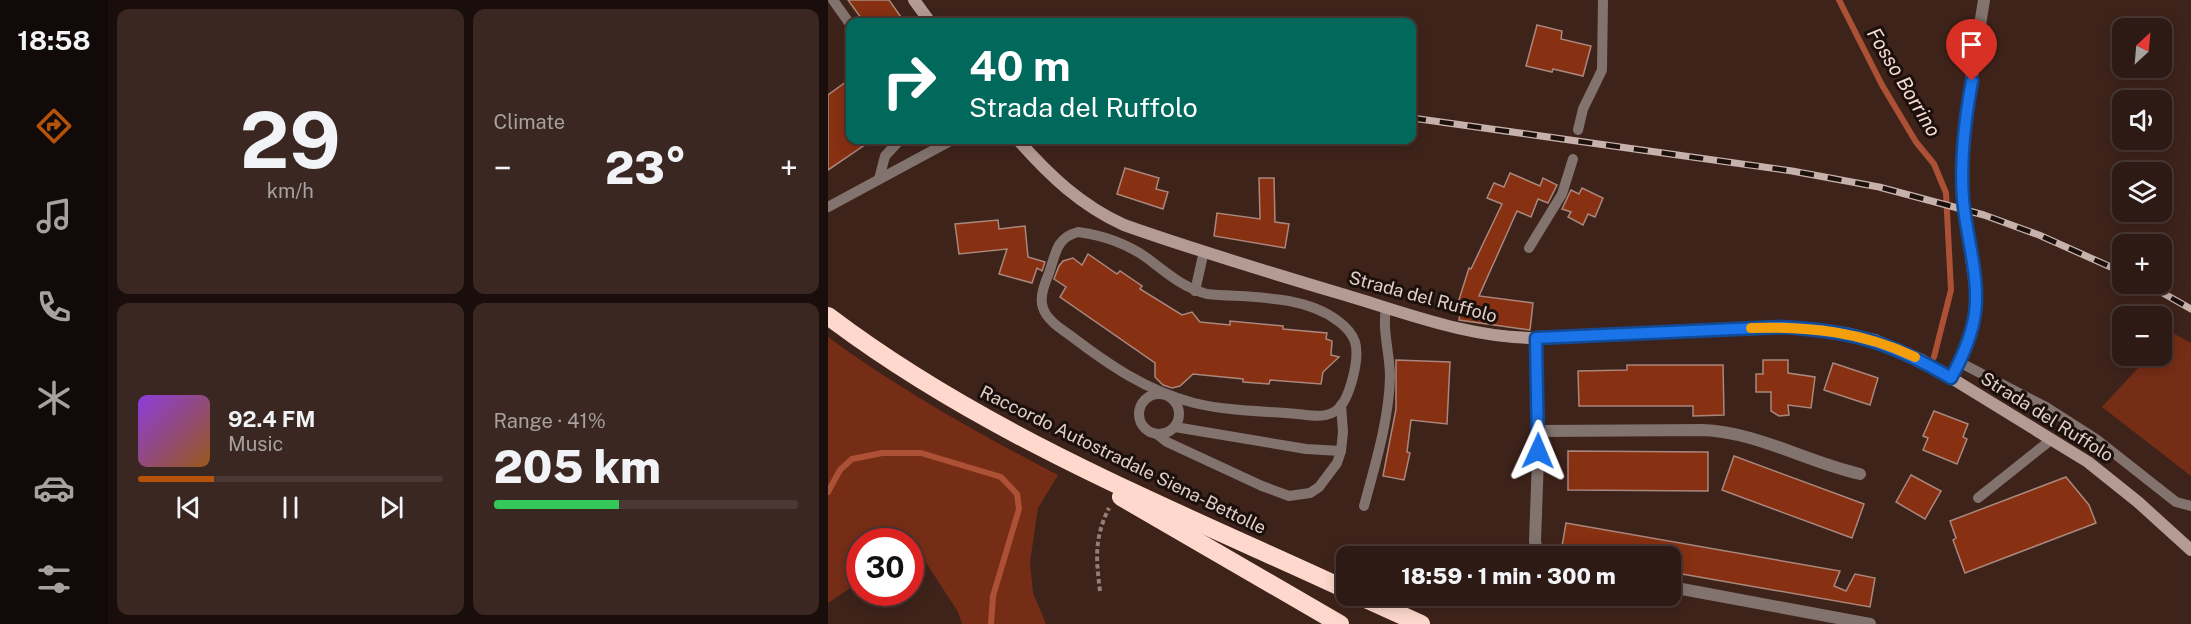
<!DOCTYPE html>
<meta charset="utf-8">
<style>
:root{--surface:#2e1a14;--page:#3a2722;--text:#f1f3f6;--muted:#a7a1a0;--line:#493834;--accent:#b45309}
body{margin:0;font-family:"Public Sans",sans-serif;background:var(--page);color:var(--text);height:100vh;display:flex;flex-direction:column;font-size:22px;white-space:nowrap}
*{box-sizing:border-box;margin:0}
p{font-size:20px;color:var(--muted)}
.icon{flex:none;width:33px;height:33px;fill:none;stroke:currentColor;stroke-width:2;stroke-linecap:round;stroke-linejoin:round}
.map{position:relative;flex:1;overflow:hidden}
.details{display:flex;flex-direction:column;gap:9px;padding:9px;background:#190e0b;width:720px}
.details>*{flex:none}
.top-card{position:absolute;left:18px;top:18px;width:570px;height:126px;border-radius:12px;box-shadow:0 3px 15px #0003,0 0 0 2px var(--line);background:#00695c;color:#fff;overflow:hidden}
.needle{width:39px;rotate:26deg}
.fabs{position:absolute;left:1284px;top:18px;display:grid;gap:12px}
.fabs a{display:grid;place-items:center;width:60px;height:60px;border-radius:12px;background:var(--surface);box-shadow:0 3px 15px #0003,0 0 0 2px var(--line);font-size:30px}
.speed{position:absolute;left:18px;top:528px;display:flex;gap:12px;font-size:30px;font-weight:700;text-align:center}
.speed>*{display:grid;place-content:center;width:78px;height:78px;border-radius:50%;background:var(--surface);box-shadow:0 3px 15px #0003,0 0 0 2px var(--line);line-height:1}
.speed .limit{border:9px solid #d22;background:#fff;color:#111}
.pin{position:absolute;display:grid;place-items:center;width:51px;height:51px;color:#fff;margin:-62px -26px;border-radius:50% 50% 50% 0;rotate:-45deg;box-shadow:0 0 6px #0007}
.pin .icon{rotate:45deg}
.me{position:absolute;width:66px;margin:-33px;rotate:1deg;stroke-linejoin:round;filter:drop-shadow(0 0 4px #0008)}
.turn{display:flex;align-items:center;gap:21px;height:126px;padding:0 24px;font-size:27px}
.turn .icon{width:78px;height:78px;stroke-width:2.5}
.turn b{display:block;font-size:42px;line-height:51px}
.big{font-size:45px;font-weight:800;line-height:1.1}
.details .widget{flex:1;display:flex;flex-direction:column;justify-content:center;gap:9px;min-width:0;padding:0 21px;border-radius:12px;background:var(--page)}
.details .dial{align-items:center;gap:0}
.dial b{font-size:78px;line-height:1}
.song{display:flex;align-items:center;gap:18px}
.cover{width:72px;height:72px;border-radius:9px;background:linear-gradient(135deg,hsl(270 70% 55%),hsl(30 70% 35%))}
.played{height:6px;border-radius:3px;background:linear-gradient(90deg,var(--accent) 25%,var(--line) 25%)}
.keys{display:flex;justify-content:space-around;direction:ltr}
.heat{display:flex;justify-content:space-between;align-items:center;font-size:33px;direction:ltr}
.charge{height:9px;border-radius:4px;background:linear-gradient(90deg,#34c759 41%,var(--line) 0)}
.details .tiles{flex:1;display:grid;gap:9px;grid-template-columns:repeat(2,1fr)}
.trip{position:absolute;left:508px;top:546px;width:345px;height:60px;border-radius:12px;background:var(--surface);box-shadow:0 3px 15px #0003,0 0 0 2px var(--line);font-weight:800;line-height:60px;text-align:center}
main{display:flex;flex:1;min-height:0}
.tabs{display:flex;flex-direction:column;width:108px;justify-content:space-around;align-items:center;background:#120a08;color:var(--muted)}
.tabs .icon{width:42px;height:42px}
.tabs .on{color:var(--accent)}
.tabs b{font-size:27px;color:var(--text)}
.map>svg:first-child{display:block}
.green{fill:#762d16}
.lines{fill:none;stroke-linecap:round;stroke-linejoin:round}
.stream{stroke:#ac5135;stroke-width:6}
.building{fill:#873012;stroke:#aa877c;stroke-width:1.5}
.path{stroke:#957e76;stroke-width:4;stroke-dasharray:4.5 3;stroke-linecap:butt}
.lane{stroke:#82736e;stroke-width:10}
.street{stroke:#82736e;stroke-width:12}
.secondary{stroke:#b49c94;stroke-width:12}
.highway{stroke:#fed8cc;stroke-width:18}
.rail-casing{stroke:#c6b1ab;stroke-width:7}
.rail{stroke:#1c100c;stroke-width:4.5;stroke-dasharray:14;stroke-linecap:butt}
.route-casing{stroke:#114b97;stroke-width:15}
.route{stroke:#1a73e8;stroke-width:10}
.slow{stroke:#f59e0b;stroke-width:10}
.labels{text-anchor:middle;stroke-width:6;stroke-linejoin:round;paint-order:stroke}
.street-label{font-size:18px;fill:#e2cfc9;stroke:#1c100c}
.water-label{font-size:20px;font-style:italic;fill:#f5dbd2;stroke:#1c100c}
</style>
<main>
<nav class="tabs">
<b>18:58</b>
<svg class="icon on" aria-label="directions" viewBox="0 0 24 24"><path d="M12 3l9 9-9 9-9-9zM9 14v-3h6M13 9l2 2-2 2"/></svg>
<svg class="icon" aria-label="music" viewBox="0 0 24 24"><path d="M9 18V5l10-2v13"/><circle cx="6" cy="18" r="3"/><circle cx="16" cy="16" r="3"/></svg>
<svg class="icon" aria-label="phone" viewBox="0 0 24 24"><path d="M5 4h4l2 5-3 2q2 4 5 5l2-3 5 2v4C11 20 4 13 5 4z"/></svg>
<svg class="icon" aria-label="climate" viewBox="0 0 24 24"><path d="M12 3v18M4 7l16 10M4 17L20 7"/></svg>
<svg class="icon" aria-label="car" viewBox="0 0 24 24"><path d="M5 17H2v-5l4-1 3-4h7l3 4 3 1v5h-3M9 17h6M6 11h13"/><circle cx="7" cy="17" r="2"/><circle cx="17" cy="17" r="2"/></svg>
<svg class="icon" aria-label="filters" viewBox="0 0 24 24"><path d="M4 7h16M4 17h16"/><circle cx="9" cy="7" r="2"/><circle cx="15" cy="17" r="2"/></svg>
</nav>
<section class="details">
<div class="tiles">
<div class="widget dial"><b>29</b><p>km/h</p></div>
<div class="widget"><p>Climate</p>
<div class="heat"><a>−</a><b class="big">23°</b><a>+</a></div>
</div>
<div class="widget">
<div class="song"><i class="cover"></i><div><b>92.4 FM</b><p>Music</p></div></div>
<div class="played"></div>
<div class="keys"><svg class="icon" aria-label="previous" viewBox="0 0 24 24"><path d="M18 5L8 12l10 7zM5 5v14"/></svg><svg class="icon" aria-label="pause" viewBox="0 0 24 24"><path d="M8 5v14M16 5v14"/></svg><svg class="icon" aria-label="next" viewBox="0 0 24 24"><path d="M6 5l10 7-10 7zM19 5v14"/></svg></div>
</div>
<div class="widget"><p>Range · 41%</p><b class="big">205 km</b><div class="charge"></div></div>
</div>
</section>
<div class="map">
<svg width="1363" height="624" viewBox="0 0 1363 624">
<rect width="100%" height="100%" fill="#3e231a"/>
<!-- green -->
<g class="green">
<polygon points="1343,332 1363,343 1363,476 1274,407 1321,356 1334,356 1334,342"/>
<path d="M0,337C72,390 151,434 230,475L210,508L202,562L205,593L218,624H134L130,612L88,547L83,549L82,542H32L31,582L0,603Z"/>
</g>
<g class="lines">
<!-- stream -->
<g class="stream">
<polyline points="1011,0 1054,85 1088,142 1106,164 1118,193 1123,290 1106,357"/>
<polyline points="0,492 12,470 24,459 54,453 93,453 173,477 189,494 191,509 165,596 163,624"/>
</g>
</g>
<!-- building -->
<g class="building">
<polygon points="20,0 61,0 73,17 65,22 36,22"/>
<polygon points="709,25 734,31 733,39 763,46 755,76 725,69 724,72 698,66"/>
<polygon points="22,79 22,140 44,140 0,170 0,95"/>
<polygon points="297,168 331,178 328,189 340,192 335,209 289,194"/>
<polygon points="682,173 712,186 715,178 729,185 720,203 710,199 703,217 689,211 651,296 705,303 702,330 631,320 633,307 629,306 641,268 643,269 674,204 659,198 666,183 676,187"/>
<polygon points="431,178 446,178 447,222 461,224 457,248 386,236 389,213 432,219"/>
<polygon points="754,188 775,198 767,217 760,214 755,225 740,217 743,212 734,209 743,190 751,194"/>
<polygon points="170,220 171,229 197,226 200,257 217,262 214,271 209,268 204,283 171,274 179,249 131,254 127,224"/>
<polygon points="260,254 289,274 292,271 314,286 312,289 354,315 364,312 372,322 402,325 402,321 455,326 455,329 499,333 498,339 504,341 503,355 511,357 495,372 493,384 442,380 441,384 415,382 415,379 365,374 352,386 344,388 335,385 327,377 327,363 232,297 238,287 226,279 231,266 235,261 245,258 254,265"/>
<polygon points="568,360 622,362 619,424 583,420 579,452 582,453 576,480 555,476 568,409"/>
<polygon points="935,360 960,360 960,373 987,377 983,408 960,405 961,415 951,416 943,411 943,392 928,392 928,374 935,374"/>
<polygon points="1005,363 1050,378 1042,405 996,390"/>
<polygon points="799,365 895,365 896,415 865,416 865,406 751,406 750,371 799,370"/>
<polygon points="1106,411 1140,424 1135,437 1139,439 1129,464 1095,450 1100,438 1095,436"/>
<polygon points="740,451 880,452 880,491 740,490"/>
<polygon points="906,456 1036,504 1024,538 894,490"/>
<polygon points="1083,475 1113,491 1097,519 1068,502"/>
<polygon points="1238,477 1261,505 1268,523 1137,573 1125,540 1128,538 1122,521"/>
<polygon points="738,523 1012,571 1006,586 1018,591 1027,574 1047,578 1042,607 843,572 843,556 756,556 733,552"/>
</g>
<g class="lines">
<!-- path -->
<path class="path" d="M272,591C268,559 266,538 281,508"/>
<!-- lane -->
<g class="lane">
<polyline points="5,0 22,24"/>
<polyline points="750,130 755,109 774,70 775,0"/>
<polyline points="51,179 57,156 72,140"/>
<polyline points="0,207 124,140"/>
<path d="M250,232C274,235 300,244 319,258C339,273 354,287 379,294C420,298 475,294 510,321C517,326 524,333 527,342C532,358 522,399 509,410C498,419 482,415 469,414C435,411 399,411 366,403C319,391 281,365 243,336C233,329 219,320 215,308C211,297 217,283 221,273C228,253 228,238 250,232Z"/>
<polyline points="701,248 734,194 745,159"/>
<polyline points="367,291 376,251"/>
<polyline points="1131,362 1218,407 1268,439 1348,502 1363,506"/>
<circle cx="331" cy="414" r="20"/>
<polyline points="513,405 515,432 513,451"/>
<polyline points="329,434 339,442 434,486 461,496 482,493 491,487 509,463 513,451 478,449 347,427"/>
<polyline points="1150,498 1224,439"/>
<path d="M536,506C547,465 561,420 562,377C562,353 554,332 558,307"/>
</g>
<!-- street -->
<g class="street">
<polyline points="708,338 711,431 707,541 709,551 714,556"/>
<polyline points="1123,378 1139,345 1147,313 1147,287 1135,199 1135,152 1137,119 1156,0"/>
<path d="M711,431L874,430C930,432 978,462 1032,474"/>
<polyline points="843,587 1042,624"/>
</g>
<!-- secondary -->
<g class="secondary">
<polyline points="86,0 102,22"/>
<path d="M190,140C221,175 252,205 296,225C372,252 450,275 527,298C586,316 645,338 708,338L954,327L1018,333L1047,340L1094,360L1260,462L1310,502L1363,550"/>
</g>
<!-- highway -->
<g class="highway">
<path d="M0,316C157,435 342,508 519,590"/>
<polyline points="293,497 512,624"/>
<polyline points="531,596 593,624"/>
</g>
<!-- rail casing -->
<g class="rail-casing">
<g id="rail">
<polyline points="584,118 964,171 1051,187 1156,215 1211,235 1294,272"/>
<polyline points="1319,284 1363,309"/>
</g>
</g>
<!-- rail -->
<use href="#rail" class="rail"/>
</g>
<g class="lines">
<!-- route casing -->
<g class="route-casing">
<path id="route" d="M710,451L708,338L954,327C1025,331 1062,342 1123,378C1134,358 1144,336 1147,313C1152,278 1138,235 1135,199C1132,160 1137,119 1144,81"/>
</g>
<!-- route -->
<use href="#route" class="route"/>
<!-- slow -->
<path class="slow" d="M923,328C981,326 1035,332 1087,357"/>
</g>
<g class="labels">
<!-- street labels -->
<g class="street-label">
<text transform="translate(595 297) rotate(15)" y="6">Strada del Ruffolo</text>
<text transform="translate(1219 417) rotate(32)" y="6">Strada del Ruffolo</text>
<text transform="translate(295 460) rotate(26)" y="6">Raccordo Autostradale Siena-Bettolle</text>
</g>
<!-- water labels -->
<g class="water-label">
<text transform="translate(1076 82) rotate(59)" y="7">Fosso Borrino</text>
</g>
</g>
</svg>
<div class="fabs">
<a><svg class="needle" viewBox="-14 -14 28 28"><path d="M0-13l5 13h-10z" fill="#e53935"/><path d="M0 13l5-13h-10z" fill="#a7a1a0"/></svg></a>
<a><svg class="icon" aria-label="sound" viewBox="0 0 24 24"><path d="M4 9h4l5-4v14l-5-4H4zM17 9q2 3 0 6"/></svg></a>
<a><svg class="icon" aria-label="layers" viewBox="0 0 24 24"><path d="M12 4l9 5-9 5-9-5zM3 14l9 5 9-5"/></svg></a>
<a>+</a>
<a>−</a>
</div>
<div class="speed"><div class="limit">30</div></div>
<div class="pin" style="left:1144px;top:81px;background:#d93025"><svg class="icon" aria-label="arrive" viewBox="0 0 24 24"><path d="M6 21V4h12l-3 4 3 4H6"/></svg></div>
<svg class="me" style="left:710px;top:451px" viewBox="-20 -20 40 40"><path d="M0-17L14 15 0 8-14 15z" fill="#1a73e8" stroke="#fff" stroke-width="4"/></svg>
<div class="trip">18:59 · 1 min · 300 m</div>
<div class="top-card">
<div class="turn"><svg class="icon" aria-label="right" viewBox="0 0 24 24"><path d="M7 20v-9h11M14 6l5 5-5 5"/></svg><div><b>40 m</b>Strada del Ruffolo</div></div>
</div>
</div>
</main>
